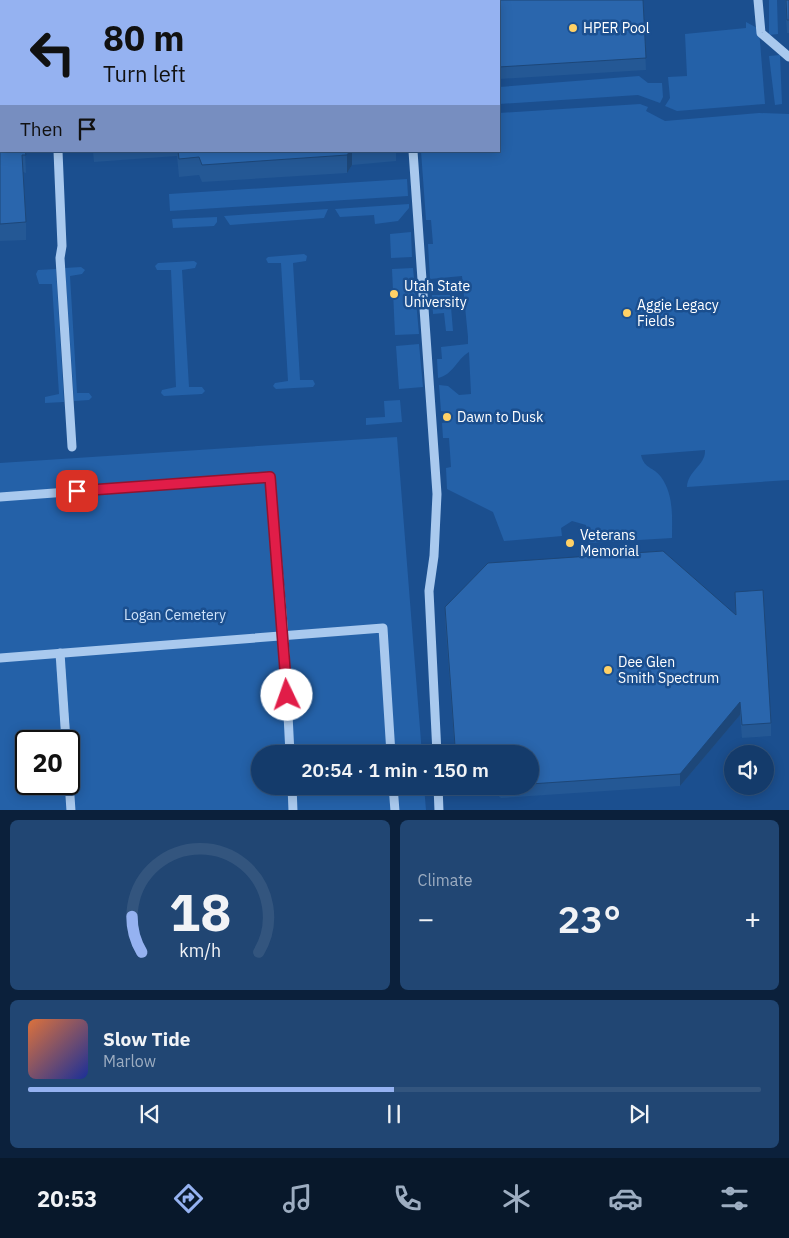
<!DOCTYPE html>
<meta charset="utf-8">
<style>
:root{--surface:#143b6b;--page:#214673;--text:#f1f3f6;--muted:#9dadc1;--line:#33557e;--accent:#95b2f1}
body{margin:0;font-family:"IBM Plex Sans",sans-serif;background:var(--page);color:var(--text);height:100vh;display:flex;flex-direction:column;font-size:19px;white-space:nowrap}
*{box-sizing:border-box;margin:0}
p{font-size:16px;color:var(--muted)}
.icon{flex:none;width:28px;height:28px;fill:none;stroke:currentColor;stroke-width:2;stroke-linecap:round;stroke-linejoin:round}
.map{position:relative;height:810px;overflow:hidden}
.sheet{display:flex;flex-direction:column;gap:10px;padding:10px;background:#0b203b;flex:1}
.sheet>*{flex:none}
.banner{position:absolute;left:0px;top:0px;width:500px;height:152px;box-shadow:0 2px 12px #0003,0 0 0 1px var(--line);background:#95b2f1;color:#111;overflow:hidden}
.tools{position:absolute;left:724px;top:745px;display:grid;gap:10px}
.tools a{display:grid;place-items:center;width:50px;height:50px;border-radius:50%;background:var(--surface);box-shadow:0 2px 12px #0003,0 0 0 1px var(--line);font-size:25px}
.speed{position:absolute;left:15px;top:730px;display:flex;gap:10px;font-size:25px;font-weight:700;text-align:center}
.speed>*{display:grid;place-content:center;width:65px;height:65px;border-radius:50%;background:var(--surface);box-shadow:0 2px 12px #0003,0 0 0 1px var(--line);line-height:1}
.speed .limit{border:2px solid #111;border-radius:8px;background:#fff;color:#111}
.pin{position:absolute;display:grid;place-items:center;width:42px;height:42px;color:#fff;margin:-21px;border-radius:10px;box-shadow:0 2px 8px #0006}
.me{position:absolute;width:55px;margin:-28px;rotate:357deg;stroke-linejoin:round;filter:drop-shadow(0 0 4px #0008)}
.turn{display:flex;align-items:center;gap:18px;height:105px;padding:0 20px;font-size:22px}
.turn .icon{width:65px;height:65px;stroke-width:2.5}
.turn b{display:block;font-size:35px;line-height:42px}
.then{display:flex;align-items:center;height:48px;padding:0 20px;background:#0003;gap:10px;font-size:19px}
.big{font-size:38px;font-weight:600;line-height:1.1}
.sheet .widget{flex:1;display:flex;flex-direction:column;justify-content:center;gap:8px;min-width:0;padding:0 18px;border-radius:8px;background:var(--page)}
.sheet .dial{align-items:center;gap:0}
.dial svg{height:130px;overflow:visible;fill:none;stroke:var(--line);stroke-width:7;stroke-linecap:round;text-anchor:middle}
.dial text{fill:var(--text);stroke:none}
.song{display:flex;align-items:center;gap:15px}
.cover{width:60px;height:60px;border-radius:8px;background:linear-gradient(135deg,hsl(20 70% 55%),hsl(230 70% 35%))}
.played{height:5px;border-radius:2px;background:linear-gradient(90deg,var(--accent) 50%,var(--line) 50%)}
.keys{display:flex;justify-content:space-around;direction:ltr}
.heat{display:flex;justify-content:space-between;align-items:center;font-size:28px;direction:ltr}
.sheet .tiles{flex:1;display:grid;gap:10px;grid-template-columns:1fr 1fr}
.widget:last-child{grid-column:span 2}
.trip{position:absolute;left:251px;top:745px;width:288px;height:50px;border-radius:25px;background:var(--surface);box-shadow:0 2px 12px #0003,0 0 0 1px var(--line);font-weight:600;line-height:50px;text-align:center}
.menu{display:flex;height:80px;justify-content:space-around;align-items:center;background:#08182b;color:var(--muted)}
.menu .icon{width:35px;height:35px}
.menu .selected{color:var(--accent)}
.menu b{font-size:22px;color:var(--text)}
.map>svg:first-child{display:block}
.green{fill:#2461a8;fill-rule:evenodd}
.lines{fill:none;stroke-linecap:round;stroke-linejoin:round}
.minor{stroke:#a9c9ee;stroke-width:9}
.wall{fill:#245895}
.shaded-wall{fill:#1d4779}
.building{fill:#2a66ad;stroke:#1d4779}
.route-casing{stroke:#92132f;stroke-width:12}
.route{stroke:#e11d48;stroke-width:9}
.poi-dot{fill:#ffd166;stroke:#1b4f8f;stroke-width:2}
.labels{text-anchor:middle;stroke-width:5;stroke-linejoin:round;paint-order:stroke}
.poi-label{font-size:14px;fill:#fff;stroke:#1b4f8f;text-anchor:start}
.park-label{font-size:14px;fill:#cfe3fa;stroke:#1b4f8f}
</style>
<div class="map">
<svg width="789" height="811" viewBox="0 0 789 811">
<rect width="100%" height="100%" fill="#1b4f8f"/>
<!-- green -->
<g class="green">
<polygon points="63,0 392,0 393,1 63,1"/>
<polygon points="769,0 777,0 778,34 769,35"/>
<polygon points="746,22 759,29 765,104 677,111 665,106 670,98 668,77 687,76 685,34 746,28"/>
<polygon points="780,55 782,104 775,105 769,56"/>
<polygon points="639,76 648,83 662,83 663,97 660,103 638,95 499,104 499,87"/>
<path d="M640,104L648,107L646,111L665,121L759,113L789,114V480L687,487C688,470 706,465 705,450L641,455C644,469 654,467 661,477C674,495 672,517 672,538L589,543L586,525L572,521L561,528L562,536L504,541L493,512L447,489L446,468L451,467L449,438H443L442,423L449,422L453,416L450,412L441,411L439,385L448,386L459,395L471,394L469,352C457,359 453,375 438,378L437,359H442L441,347L468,344V337L462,276L430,279L428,244H433L431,220H426L421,151H499V113Z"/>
<polygon points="407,179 408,196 170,211 169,194"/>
<polygon points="409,204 409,208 398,221 375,224 374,215 340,217 335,209"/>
<polygon points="328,209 324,218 230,225 224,216"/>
<polygon points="217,217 217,222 214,226 173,228 172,219"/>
<polygon points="411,232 412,257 391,258 390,234"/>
<polygon points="304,254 307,256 306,261 293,263 300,380 313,380 315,384 313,387 276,389 273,386 275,383 288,381 281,263 268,263 266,259 268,257"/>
<polygon points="194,261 197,263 195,268 182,270 189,387 202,387 205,391 202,394 164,396 161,393 162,390 176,387 171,270 157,270 155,266 158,263"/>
<polygon points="81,267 85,270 82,274 70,276 77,393 89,393 92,397 89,400 74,401 65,268"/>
<polygon points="413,268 419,334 395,335 392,269"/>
<polygon points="56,269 64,402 45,403 45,397 59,394 52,284 39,284 36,274 38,270"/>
<polygon points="432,295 450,295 453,331 446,331 444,313 433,314"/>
<polygon points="419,344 423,387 399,389 396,346"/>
<polygon points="400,400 402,422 366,425 366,418 385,417 384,401"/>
<path d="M397,437L422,754H260V786H424L426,810L0,811V463ZM26,741H69V784H26Z"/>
</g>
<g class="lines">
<!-- minor -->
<g class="minor">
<polyline points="53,0 53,1"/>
<polyline points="402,0 402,1"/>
<polyline points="758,0 761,33 789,57"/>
<polyline points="58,151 62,246 60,258 72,447"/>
<polyline points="413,151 437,494 434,556 429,591 437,754"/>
<polyline points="0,497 270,477 284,636 290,754"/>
<polyline points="60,653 66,741"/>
<polyline points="0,658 383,628 391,754"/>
<polyline points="69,781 71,811"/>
<polyline points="292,786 293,811"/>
<polyline points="393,786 395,811"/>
<polyline points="438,786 439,811"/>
</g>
</g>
<!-- wall -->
<g class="wall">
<polygon points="486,0 643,0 646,70 499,79 499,1 486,1"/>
<polygon points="785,0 789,0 789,33 787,33"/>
<polygon points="0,32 25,151 26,173 23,172 26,222 26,240 0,241"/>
<polygon points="93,151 396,151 396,161 352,165 347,173 202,182 199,175 179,177 177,156 94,162"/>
<polygon points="735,592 771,723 771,736 742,738 740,715 680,786 501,798 487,786 530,786 530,754 455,754 445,620 445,607 735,614"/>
</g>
<!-- shaded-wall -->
<g class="shaded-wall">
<polygon points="350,151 352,151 352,165 347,173 347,155"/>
<polygon points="740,702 740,715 680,786 680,774"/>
</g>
<!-- building -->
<g class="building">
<polygon points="487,0 643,0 646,58 499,67 499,1 487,1"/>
<polygon points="786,0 789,0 789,20 787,20"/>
<polygon points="0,32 1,32 1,151 25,151 26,155 22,155 26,222 0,224"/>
<polygon points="178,151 350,151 347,155 202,165 199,157 179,159"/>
<polygon points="663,551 736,615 735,592 763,590 771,723 742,725 740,702 680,774 530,784 530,754 464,754 455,746 445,607 488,563"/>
</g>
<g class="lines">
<!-- route casing -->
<g class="route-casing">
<polyline id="route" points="77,491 270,477 287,695"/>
</g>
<!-- route -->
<use href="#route" class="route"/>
</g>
<!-- markers -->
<g class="poi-dot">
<circle cx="573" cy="28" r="5"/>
<circle cx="394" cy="294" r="5"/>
<circle cx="627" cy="313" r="5"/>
<circle cx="447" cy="417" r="5"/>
<circle cx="570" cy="543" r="5"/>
<circle cx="608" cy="670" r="5"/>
</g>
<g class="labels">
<!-- poi labels -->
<g class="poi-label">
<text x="583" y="33">HPER Pool</text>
<text x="404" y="291">Utah State<tspan x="404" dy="16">University</tspan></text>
<text x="637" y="310">Aggie Legacy<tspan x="637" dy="16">Fields</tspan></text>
<text x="457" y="422">Dawn to Dusk</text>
<text x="580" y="540">Veterans<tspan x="580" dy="16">Memorial</tspan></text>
<text x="618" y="667">Dee Glen<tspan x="618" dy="16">Smith Spectrum</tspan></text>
</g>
<!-- park labels -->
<g class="park-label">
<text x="175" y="620">Logan Cemetery</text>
</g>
</g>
</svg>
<div class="tools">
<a><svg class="icon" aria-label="sound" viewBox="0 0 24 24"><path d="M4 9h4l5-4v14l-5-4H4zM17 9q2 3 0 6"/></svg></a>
</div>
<div class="speed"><div class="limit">20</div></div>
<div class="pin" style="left:77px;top:491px;background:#d93025"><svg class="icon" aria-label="arrive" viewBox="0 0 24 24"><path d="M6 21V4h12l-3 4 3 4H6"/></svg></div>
<svg class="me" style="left:287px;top:695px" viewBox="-20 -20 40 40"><circle r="19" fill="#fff"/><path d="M0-13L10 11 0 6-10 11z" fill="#e11d48"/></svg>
<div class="trip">20:54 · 1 min · 150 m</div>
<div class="banner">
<div class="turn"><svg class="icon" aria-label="left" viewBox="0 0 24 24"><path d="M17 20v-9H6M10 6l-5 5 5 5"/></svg><div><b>80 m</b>Turn left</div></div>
<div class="then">Then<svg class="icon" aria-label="arrive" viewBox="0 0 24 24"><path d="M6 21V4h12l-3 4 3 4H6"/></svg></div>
</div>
</div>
<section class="sheet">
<div class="tiles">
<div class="widget dial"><svg viewBox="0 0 100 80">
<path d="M14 69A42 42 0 1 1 86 69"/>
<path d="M14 69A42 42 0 0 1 8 47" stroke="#95b2f1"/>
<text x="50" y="56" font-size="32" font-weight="700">18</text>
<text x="50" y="72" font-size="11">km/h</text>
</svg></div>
<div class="widget"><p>Climate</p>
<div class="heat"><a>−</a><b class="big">23°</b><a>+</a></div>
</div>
<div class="widget">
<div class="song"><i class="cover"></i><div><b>Slow Tide</b><p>Marlow</p></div></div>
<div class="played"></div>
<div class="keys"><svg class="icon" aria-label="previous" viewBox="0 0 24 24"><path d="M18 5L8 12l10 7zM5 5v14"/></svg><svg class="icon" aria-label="pause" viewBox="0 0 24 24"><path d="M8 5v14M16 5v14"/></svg><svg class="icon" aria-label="next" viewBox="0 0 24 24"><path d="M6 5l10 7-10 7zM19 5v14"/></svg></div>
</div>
</div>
</section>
<nav class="menu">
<b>20:53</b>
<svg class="icon selected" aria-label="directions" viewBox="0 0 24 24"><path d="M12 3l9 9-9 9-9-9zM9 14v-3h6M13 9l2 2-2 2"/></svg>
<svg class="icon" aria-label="music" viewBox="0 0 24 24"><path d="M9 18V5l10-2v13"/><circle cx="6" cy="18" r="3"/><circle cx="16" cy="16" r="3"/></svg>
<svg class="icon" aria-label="phone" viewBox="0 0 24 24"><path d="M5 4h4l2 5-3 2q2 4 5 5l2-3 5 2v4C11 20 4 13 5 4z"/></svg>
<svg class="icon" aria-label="climate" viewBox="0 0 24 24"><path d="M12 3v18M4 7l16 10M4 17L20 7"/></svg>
<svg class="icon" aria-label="car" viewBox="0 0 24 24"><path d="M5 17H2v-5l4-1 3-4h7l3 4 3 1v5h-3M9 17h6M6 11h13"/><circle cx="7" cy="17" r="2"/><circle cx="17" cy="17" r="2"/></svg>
<svg class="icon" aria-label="filters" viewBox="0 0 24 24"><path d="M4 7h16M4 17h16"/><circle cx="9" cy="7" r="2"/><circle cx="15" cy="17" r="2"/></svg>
</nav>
